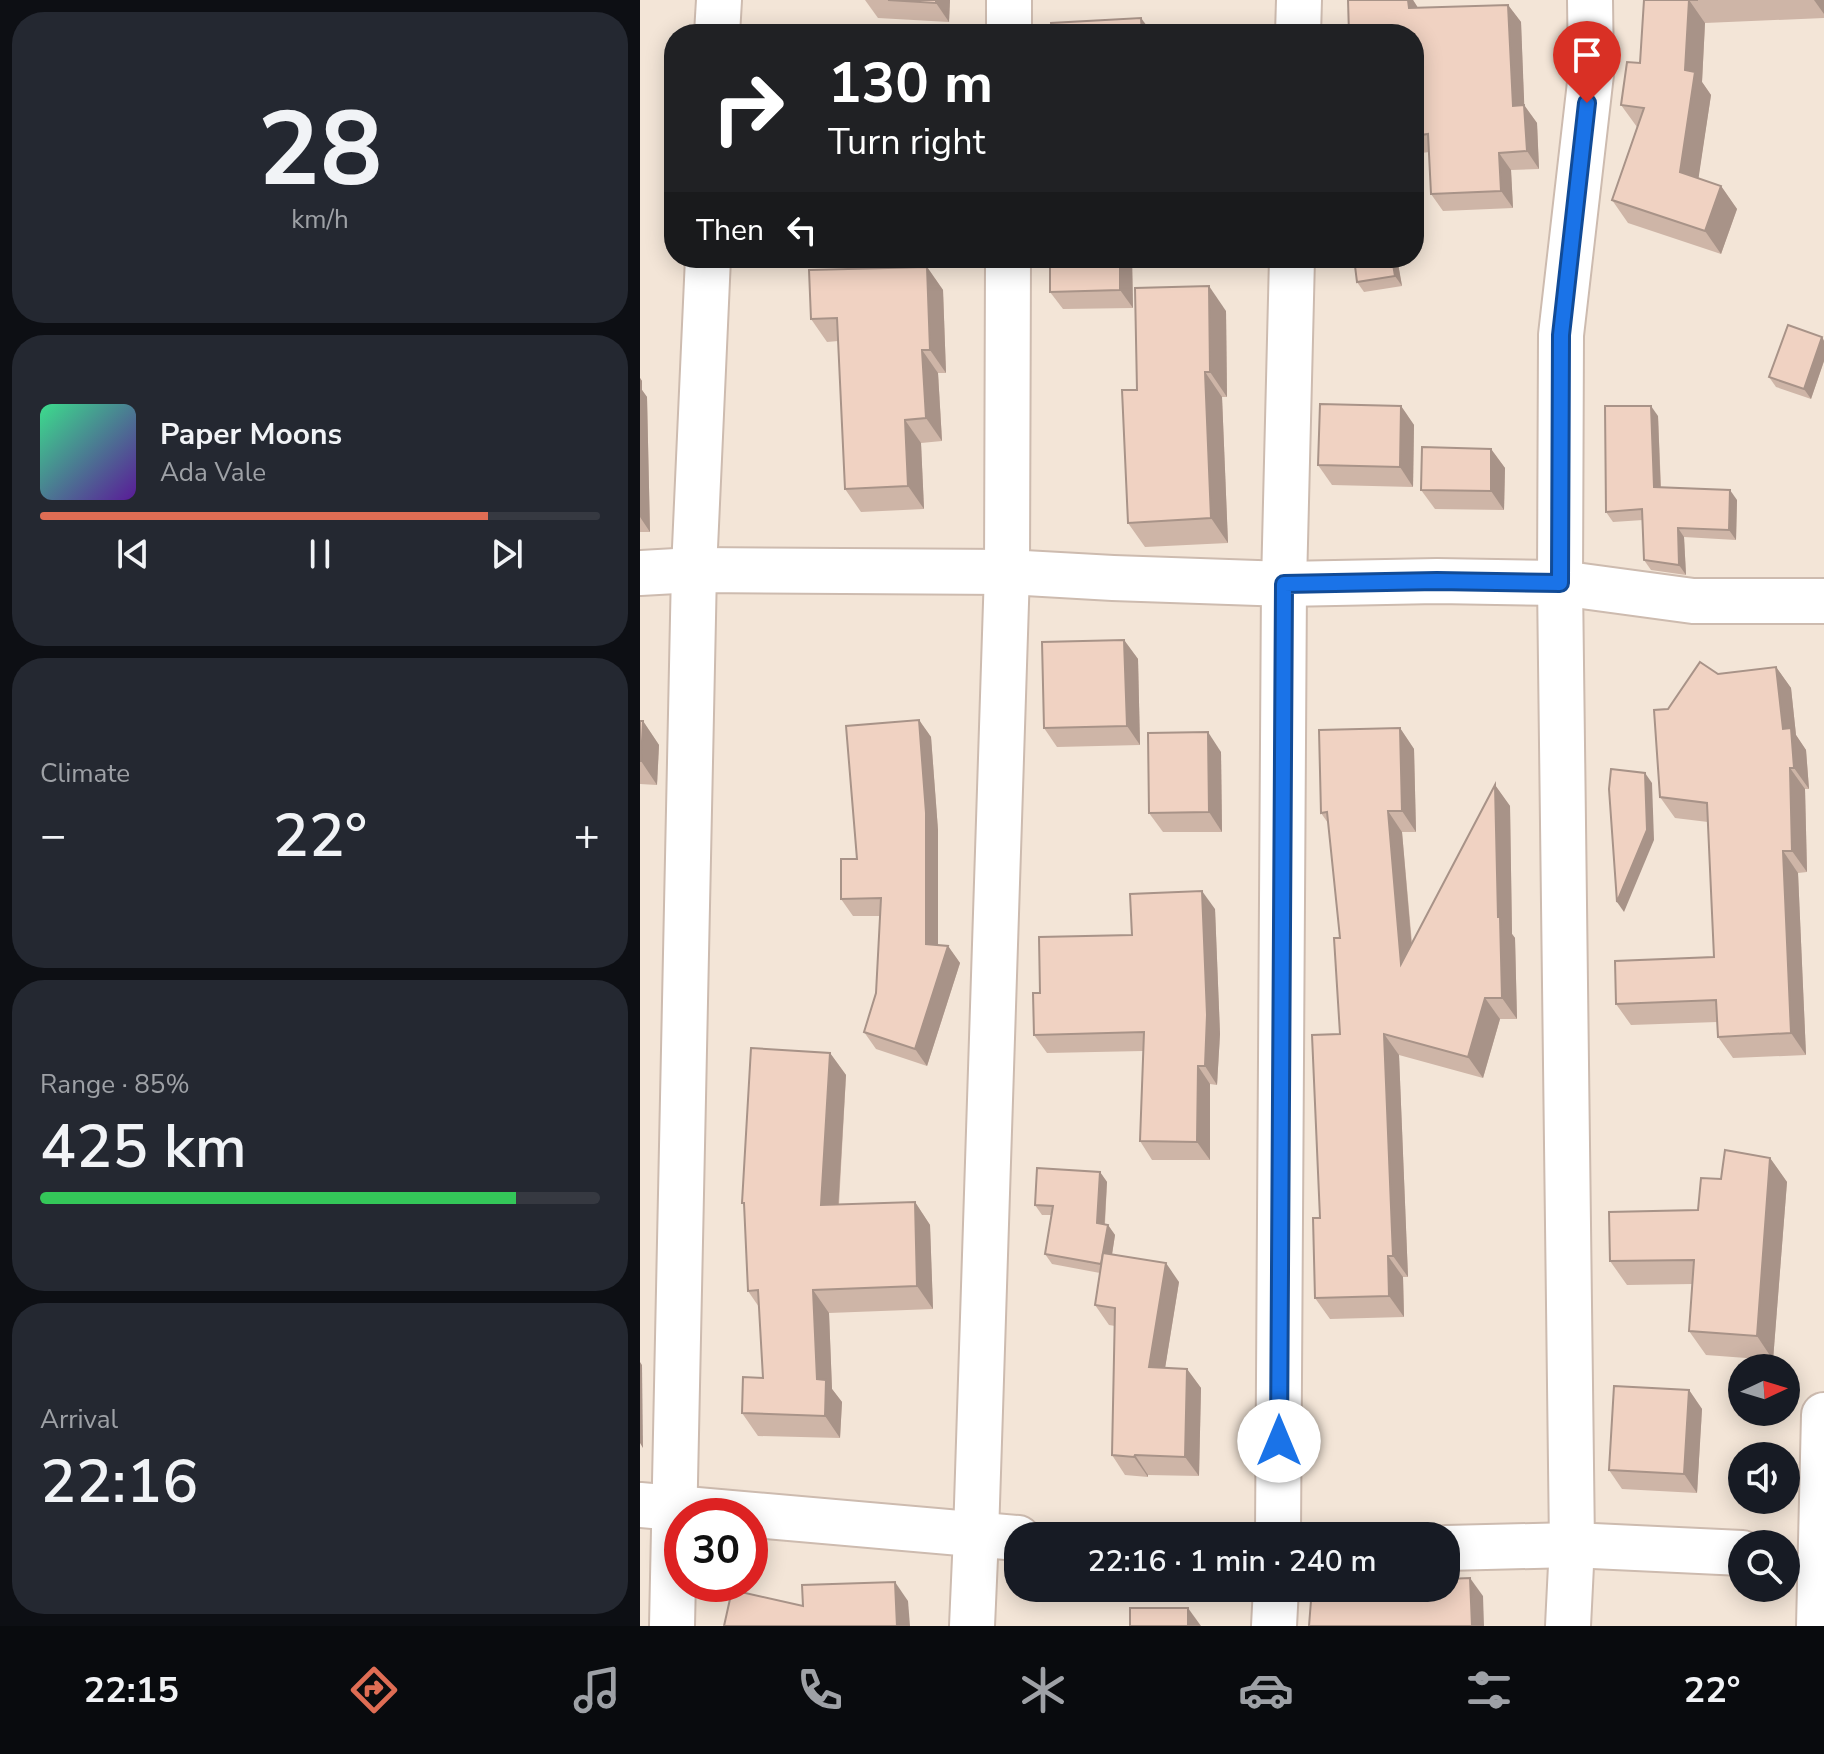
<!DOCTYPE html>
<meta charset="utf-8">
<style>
:root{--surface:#171b24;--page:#242831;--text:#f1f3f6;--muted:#9ea1a6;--line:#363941;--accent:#df6d54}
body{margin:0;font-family:"Nunito Sans",sans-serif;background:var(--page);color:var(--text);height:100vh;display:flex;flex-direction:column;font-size:30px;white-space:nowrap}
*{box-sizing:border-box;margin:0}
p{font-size:26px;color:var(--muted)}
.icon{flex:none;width:44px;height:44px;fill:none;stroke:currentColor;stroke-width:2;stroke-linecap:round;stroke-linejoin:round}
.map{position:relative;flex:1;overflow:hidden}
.details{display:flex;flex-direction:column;gap:12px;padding:12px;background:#0d0f14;width:640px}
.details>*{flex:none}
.top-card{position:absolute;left:24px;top:24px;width:760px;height:244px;border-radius:32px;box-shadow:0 4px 20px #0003;background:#202124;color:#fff;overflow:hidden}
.needle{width:52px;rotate:86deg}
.controls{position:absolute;left:1088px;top:1354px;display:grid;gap:16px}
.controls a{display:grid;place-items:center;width:72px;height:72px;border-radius:50%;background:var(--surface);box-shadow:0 4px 20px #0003;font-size:40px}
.speed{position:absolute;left:24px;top:1498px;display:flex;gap:16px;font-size:40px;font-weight:700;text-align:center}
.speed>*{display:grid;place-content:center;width:104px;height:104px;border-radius:50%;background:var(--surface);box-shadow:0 4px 20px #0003;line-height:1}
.speed .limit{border:12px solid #d22;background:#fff;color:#111}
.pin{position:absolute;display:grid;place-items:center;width:68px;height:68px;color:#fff;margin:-82px -34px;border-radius:50% 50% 50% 0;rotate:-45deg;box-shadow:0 0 8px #0007}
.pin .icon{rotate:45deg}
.me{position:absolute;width:88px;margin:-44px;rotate:0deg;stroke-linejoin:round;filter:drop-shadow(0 0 6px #0008)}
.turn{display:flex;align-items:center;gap:28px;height:168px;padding:0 32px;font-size:36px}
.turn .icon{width:104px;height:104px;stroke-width:2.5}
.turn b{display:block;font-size:56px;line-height:68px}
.then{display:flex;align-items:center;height:76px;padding:0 32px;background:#0003;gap:16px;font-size:30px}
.big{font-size:60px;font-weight:600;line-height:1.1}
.details .card{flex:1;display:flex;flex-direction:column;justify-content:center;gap:12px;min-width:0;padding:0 28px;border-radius:32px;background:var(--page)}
.details .dial{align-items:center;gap:0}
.dial b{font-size:104px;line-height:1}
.song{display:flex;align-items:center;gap:24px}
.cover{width:96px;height:96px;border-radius:12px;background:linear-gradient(135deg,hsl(150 70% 55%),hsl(270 70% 35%))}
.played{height:8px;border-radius:4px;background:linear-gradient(90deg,var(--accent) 80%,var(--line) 80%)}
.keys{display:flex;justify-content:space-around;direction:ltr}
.heat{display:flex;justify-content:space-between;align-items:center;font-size:44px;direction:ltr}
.charge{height:12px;border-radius:6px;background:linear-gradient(90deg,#34c759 85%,var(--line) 0)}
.trip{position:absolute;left:364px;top:1522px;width:456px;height:80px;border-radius:32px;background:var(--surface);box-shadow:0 4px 20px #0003;font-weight:600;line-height:80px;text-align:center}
.menu{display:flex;height:128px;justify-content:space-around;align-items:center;background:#090b0e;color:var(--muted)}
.menu .icon{width:56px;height:56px}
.menu .selected{color:var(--accent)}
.menu b{font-size:36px;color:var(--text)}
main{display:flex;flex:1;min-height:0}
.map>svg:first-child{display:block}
.residential{fill:#f3e5d7;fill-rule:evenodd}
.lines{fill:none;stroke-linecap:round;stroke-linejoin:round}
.minor-casing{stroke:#cdbbaf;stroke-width:48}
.minor{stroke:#fff;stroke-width:44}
.wall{fill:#ceb5a7}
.shaded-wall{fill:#a89388}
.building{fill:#f0d2c2;stroke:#a89388;stroke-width:2}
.route-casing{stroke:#114b97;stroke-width:20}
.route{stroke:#1a73e8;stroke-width:14}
</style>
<main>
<section class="details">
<div class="card dial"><b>28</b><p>km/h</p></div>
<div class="card">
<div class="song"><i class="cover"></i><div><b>Paper Moons</b><p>Ada Vale</p></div></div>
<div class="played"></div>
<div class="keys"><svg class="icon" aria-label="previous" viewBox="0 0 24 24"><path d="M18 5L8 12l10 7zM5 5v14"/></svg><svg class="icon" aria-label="pause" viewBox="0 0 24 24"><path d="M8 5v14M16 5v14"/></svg><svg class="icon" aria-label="next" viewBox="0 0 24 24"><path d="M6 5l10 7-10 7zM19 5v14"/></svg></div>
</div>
<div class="card"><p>Climate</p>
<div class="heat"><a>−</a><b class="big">22°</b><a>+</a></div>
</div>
<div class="card"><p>Range · 85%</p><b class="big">425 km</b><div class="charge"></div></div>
<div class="card"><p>Arrival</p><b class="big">22:16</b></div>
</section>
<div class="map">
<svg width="1184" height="1626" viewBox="0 0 1184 1626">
<rect width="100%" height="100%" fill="#fcf3e9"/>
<!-- residential -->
<path class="residential" d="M0,0H1184V1626H0ZM34,34H774V258H34ZM1102,1368H1146V1412H1102ZM1102,1456H1146V1500H1102ZM42,1516H110V1584H42ZM378,1536H806V1588H378ZM1102,1544H1146V1588H1102Z"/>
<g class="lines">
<!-- minor casing -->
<g class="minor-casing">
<g id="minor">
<polyline points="77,34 79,0"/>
<polyline points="369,34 369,0"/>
<polyline points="658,34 659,0"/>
<polyline points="0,573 54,570 367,572 473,578 644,584 797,581 920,583 1053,601 1184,601"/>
<polyline points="0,1505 378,1538"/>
<polyline points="638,1536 644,584 652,258"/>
<polyline points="806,1548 932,1545 1102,1553"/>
<polyline points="32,1626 54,570 68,258"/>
<polyline points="332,1626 336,1535 367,572 368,258"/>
<polyline points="634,1626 636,1588"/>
<polyline points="928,1626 932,1545 920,583 921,335 951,74 950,0"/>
<polyline points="1179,1626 1184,1415"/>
</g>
</g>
<!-- minor -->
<use href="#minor" class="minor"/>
</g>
<!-- wall -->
<g class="wall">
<polygon points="225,0 310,0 309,22 238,18"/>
<polygon points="708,0 773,0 778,8 868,5 881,22 884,105 897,123 899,169 871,170 873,208 803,211 791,194 789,152 774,154 774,34"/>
<polygon points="1005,0 1184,0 1184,18 1065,23 1062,82 1071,95 1058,179 1081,186 1097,209 1081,254 988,223 972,200 997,127 981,105 1000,63"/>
<polygon points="492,258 493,308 423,309 410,292"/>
<polygon points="757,258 762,286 724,292 717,282"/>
<polygon points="287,267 303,290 306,373 298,373 302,441 281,443 284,509 221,512 205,489 198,341 187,342 171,319"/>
<polygon points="586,311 587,397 582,397 588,543 505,547 488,523 497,390"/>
<polygon points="1182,337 1184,341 1184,361 1171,399 1136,387 1129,377"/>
<polygon points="0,378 2,381 2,390 7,397 10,532 0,532"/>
<polygon points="761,406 774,425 773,487 692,485 678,465"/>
<polygon points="1018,416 1021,487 1097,500 1096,540 1044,537 1046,575 1011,570 1004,560 1003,520 973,522 966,512"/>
<polygon points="851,449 865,468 864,510 795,509 781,490"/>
<polygon points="484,640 498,659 500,745 417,747 404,728"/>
<polygon points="1136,667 1151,688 1156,735 1166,750 1169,789 1165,789 1167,872 1158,873 1166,1055 1093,1058 1078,1037 1077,1022 991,1025 976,1004 1074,957 1068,822 1035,818 1020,797 1028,709 1078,674"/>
<polygon points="279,720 291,737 298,830 298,945 308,946 320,963 287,1066 236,1049 224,1032 236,993 240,916 213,916 201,899 217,859"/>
<polygon points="0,721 3,721 19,745 17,785 0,784"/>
<polygon points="760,728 774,749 776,832 762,832 772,943 855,785 870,806 872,934 875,938 877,1019 860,1019 843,1078 759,1055 768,1277 763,1277 764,1317 690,1319 675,1298 680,1218 700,1034 700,938 688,823 681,813"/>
<polygon points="581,752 582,832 523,832 509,813"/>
<polygon points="575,909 580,1034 577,1085 570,1084 570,1160 512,1160 500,1141 503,1051 407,1053 394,1035 400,993 492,935"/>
<polygon points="190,1053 206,1075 199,1205 275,1202 290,1225 293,1309 189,1313 192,1389 202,1402 200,1438 118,1436 102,1413 123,1378 119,1307 108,1291 104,1205 102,1203"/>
<polygon points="1130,1158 1147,1182 1133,1360 1066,1355 1049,1331 1053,1284 987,1285 970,1261 1058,1210 1081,1179"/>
<polygon points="460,1172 467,1182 465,1224 468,1225 475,1235 472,1254 539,1282 525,1368 547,1369 561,1388 559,1476 508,1475 508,1477 485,1475 472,1455 475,1326 469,1325 455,1305 460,1273 412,1264 405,1254 412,1215 402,1215 395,1205"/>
<polygon points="1049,1390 1062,1409 1057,1493 982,1489 969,1470"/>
</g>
<!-- shaded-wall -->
<g class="shaded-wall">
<polygon points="296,0 310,0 309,22 296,3"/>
<polygon points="768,0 773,0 780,11 769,8"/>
<polygon points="1049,0 1065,23 1062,82 1071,95 1056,195 1040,172"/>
<polygon points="1174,0 1184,0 1184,14"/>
<polygon points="868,5 881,22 885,123 873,106"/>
<polygon points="501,18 513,34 502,34"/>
<polygon points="884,105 897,123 899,169 887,151"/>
<polygon points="859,153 871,170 873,208 861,191"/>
<polygon points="1081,186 1097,209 1081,254 1065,231"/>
<polygon points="480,258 492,258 493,308 480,290"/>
<polygon points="752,258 757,258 762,286 755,276"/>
<polygon points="287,267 303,290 306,373 290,350"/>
<polygon points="569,286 586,311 587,397 570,372"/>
<polygon points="1182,337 1184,341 1184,361 1171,399 1164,389"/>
<polygon points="282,350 298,373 302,441 286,418"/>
<polygon points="565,372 582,397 588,543 571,518"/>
<polygon points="0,378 2,381 2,390 7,397 10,532 0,517"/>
<polygon points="761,406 774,425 773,487 760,467"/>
<polygon points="1011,406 1018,416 1021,497 1014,487"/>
<polygon points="265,420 281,443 284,509 268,486"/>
<polygon points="851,449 865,468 864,510 851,491"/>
<polygon points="1090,490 1097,500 1096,540 1089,530"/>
<polygon points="1038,528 1044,537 1046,575 1039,565"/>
<polygon points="484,640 498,659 500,745 487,726"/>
<polygon points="1136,667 1151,688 1156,735 1166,750 1169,789 1154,768 1143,729"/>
<polygon points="279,720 291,737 298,830 298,962 286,944"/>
<polygon points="3,721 19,745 17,785 1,761"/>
<polygon points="760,728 774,749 776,832 762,811"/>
<polygon points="568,732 581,752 582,832 569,812"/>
<polygon points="1150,768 1165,789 1167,872 1152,851"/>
<polygon points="1005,773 1012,783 1014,840 984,912 977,902"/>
<polygon points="855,785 870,806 872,934 875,938 877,1019 862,998 858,917"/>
<polygon points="748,811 762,832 775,985 761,964"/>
<polygon points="1143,851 1158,873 1166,1055 1151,1033"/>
<polygon points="562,891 575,909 580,1034 577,1085 565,1066"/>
<polygon points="308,946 320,963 287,1066 275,1049"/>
<polygon points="845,998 860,1019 843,1078 828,1057"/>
<polygon points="744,1034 759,1055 768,1277 753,1256"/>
<polygon points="190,1053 206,1075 197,1228 181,1205"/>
<polygon points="558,1066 570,1084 570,1160 557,1142"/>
<polygon points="1130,1158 1147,1182 1133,1360 1117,1336"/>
<polygon points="460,1172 467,1182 464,1233 457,1223"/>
<polygon points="275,1202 290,1225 293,1309 277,1286"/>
<polygon points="468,1225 475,1235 469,1274 462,1264"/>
<polygon points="748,1256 763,1277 764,1317 749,1296"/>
<polygon points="526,1263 539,1282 522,1387 509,1367"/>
<polygon points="173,1290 189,1313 192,1389 202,1402 200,1438 185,1416 177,1379"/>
<polygon points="0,1362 2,1365 3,1448 0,1443"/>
<polygon points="547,1369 561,1388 559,1476 545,1457"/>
<polygon points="1049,1390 1062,1409 1057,1493 1044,1474"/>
<polygon points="495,1455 508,1475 508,1477 494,1457"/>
<polygon points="830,1578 843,1596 844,1626 832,1626"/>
<polygon points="255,1582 268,1601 270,1626 257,1626"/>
<polygon points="548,1608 561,1626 548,1626"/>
</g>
<!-- building -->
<g class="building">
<polygon points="248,0 296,0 296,3"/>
<polygon points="708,0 768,0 769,8 868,5 873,106 884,105 887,151 859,153 861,191 791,194 788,134 774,136 774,34 709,34"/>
<polygon points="1004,0 1058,0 1049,0 1045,70 1055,72 1040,172 1081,186 1065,231 972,200 1004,108 981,105 987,62 1000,63"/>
<polygon points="501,18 502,34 412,34 411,23"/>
<polygon points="410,258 480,258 480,290 410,292"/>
<polygon points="714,258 752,258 755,276 717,282"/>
<polygon points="287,267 290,350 282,350 286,418 265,420 268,486 205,489 197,318 171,319 169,270"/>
<polygon points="569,286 570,372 565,372 571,518 488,523 482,390 497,390 495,288"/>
<polygon points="1148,325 1182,337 1164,389 1129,377"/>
<polygon points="680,404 761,406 760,467 678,465"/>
<polygon points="965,406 1011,406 1014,487 1090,490 1089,530 1038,528 1039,565 1004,560 1002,509 966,512"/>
<polygon points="782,447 851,449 851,491 781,490"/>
<polygon points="484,640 487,726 404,728 402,642"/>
<polygon points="1060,662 1078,674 1136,667 1143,729 1151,728 1154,768 1150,768 1152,851 1143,851 1151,1033 1078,1037 1076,1000 976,1004 975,961 1074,957 1067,803 1020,797 1014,710 1028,709"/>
<polygon points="279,720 286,813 286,944 308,946 275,1049 224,1032 236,993 241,898 201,899 201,859 217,859 206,726"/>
<polygon points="0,721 3,721 1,761 0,761"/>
<polygon points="760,728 762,811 748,811 761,964 855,785 858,917 860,917 862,998 845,998 828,1057 744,1034 753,1256 748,1256 749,1296 675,1298 673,1218 680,1218 672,1035 700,1034 694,938 700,938 687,812 681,813 679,730"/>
<polygon points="568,732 569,812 509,813 508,733"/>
<polygon points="971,769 1005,773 1007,830 977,902 969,789"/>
<polygon points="562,891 567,1015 565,1066 558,1066 557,1142 500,1141 504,1032 394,1035 393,993 400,993 399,937 492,935 490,894"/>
<polygon points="111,1048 190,1053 181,1205 275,1202 277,1286 173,1290 177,1379 186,1380 185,1416 102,1413 103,1377 123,1378 118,1290 108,1291 104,1203 102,1203"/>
<polygon points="1085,1150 1130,1158 1117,1336 1049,1331 1054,1260 970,1261 969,1212 1058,1210 1061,1178 1081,1179"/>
<polygon points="397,1168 460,1172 457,1223 468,1225 461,1264 405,1254 413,1206 395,1205"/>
<polygon points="463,1253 526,1263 509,1367 547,1369 545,1457 495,1455 494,1457 472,1455 475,1308 455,1305"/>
<polygon points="974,1386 1049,1390 1044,1474 969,1470"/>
<polygon points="830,1578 832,1626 669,1626 672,1588 806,1588 806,1579"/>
<polygon points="255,1582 257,1626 84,1626 92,1590 163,1606 162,1585"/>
<rect x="490" y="1608" width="58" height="18"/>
</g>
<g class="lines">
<!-- route casing -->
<g class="route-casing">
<polyline id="route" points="639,1441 644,584 797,581 920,583 921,335 947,103"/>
</g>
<!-- route -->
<use href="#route" class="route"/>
</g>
</svg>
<div class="controls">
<a><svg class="needle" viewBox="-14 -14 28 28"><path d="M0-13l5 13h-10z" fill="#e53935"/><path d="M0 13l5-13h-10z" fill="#9ea1a6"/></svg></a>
<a><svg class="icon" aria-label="sound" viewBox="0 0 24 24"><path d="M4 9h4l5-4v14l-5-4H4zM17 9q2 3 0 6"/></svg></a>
<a><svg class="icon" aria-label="search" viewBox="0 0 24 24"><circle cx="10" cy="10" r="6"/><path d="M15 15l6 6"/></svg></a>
</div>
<div class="speed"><div class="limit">30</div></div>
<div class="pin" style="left:947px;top:103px;background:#d93025"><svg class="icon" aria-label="arrive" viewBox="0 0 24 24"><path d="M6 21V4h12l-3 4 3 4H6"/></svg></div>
<svg class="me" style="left:639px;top:1441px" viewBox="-20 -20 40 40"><circle r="19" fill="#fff"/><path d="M0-13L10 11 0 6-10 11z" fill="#1a73e8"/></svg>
<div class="trip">22:16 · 1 min · 240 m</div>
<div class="top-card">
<div class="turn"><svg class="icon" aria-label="right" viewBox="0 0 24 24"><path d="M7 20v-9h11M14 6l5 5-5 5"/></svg><div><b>130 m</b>Turn right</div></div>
<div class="then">Then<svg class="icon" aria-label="left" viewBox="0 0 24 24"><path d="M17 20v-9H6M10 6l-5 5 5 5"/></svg></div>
</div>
</div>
</main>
<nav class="menu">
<b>22:15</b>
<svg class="icon selected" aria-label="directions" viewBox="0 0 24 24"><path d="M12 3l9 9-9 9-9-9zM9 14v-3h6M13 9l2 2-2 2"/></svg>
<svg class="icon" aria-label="music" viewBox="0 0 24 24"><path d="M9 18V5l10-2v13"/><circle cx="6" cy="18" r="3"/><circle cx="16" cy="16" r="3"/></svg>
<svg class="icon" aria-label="phone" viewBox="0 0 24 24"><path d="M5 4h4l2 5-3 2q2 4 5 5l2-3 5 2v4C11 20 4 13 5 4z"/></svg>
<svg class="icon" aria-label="climate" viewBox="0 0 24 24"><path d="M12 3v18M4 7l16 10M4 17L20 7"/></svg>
<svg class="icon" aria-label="car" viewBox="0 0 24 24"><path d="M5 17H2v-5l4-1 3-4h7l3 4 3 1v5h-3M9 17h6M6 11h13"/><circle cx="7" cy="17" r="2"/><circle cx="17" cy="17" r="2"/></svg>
<svg class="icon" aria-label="filters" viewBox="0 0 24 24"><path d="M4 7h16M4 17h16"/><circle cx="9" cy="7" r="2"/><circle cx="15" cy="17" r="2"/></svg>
<b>22°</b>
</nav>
